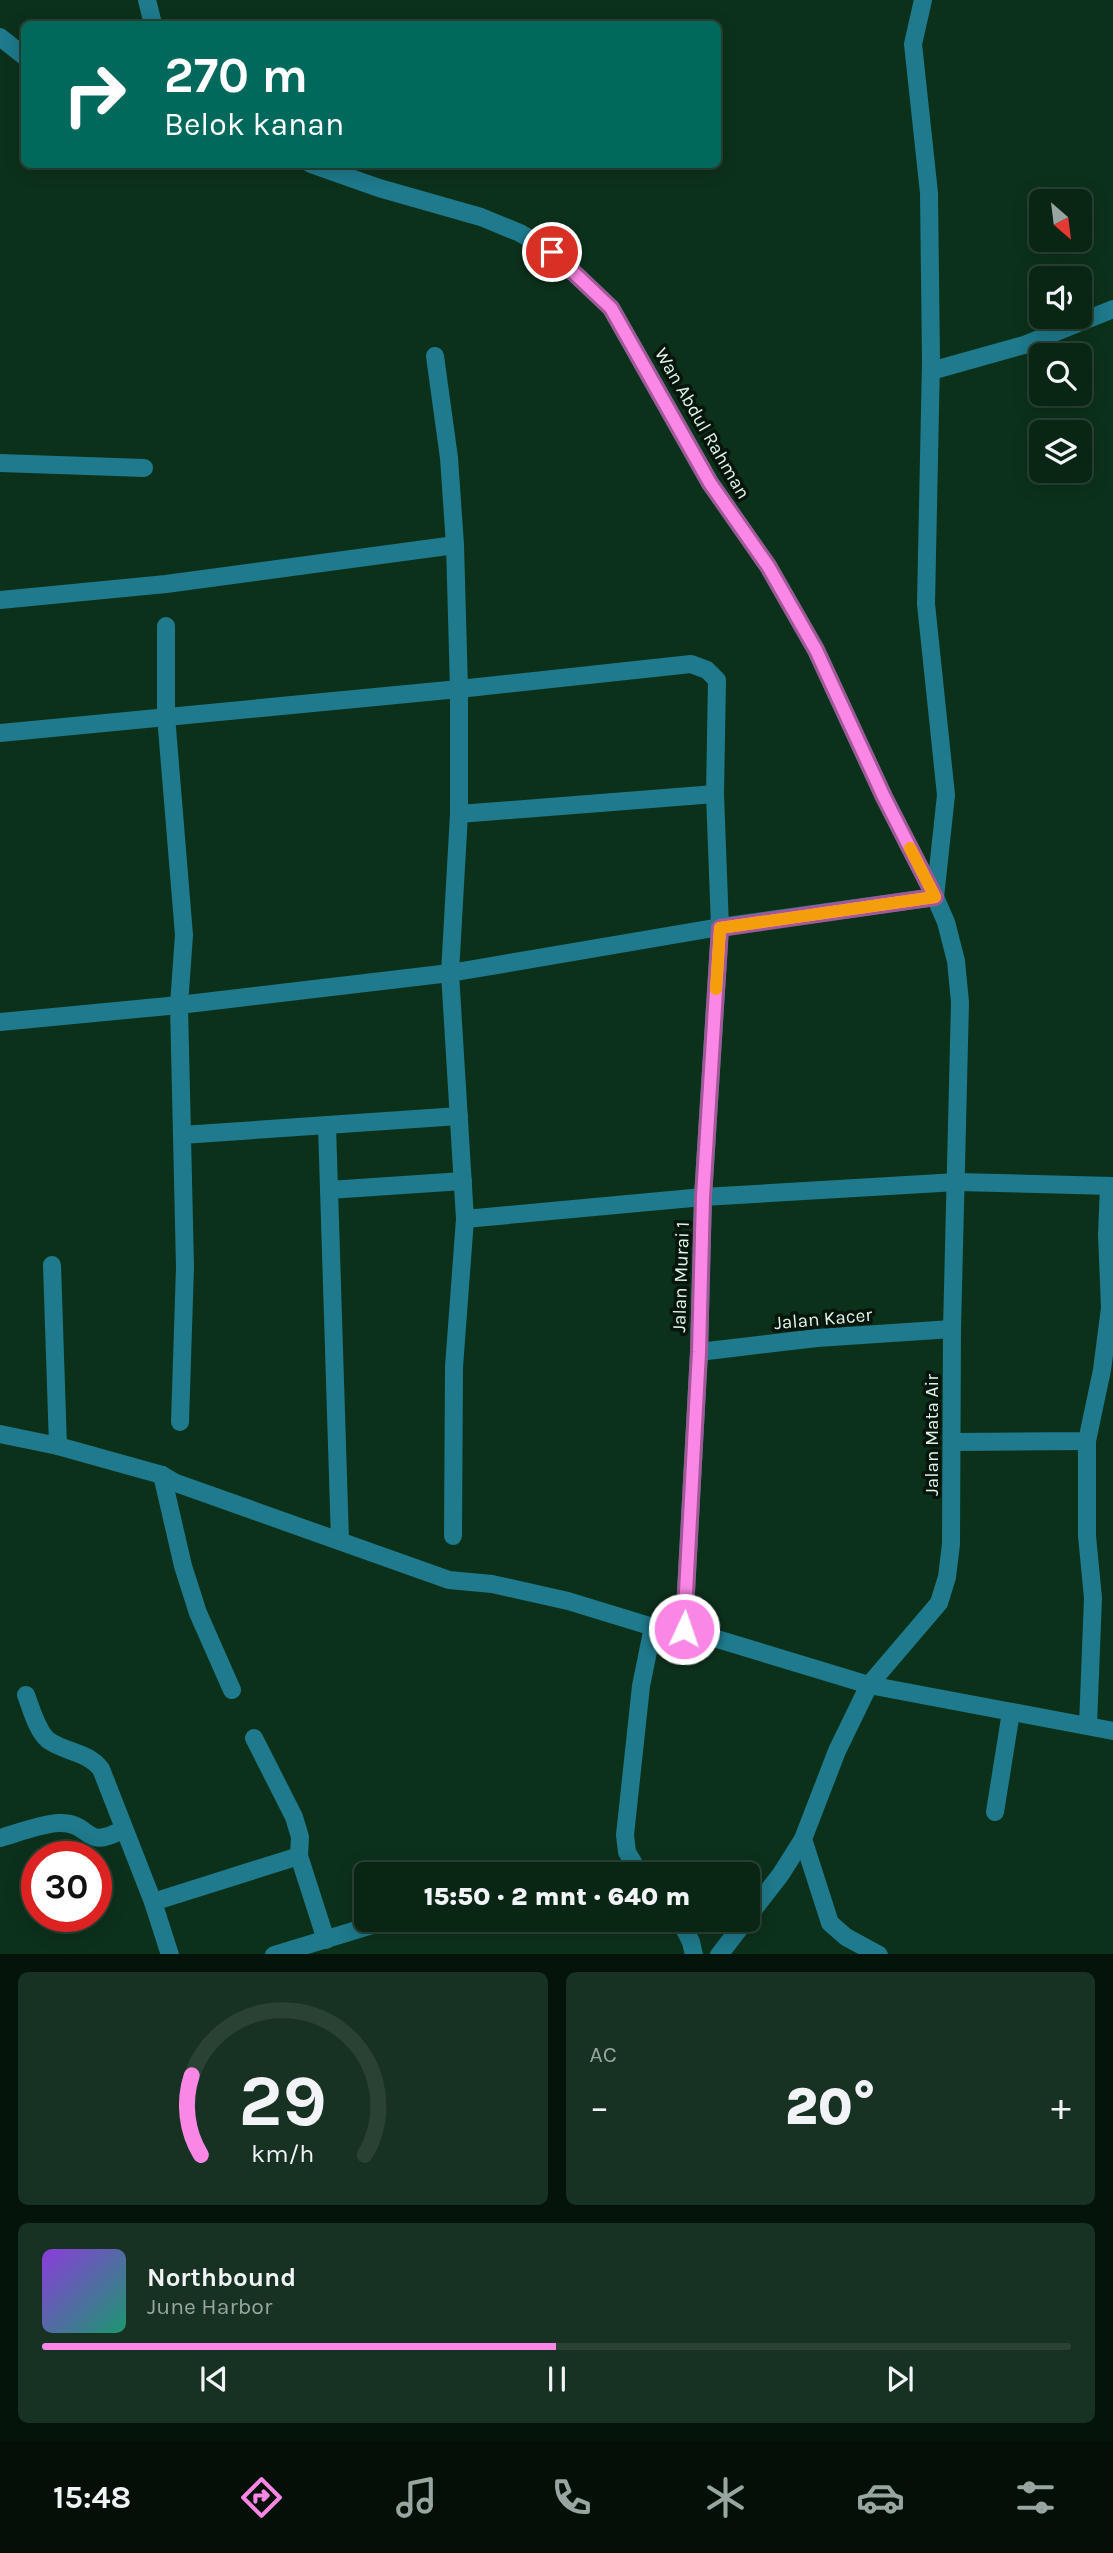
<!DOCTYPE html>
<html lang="id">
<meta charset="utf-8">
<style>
:root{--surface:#092514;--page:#173122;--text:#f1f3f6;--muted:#99a5a0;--line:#294234;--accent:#fa87e6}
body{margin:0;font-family:Karla,sans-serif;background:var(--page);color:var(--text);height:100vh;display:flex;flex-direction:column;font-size:26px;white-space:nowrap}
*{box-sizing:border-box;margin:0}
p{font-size:23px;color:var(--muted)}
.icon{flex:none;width:38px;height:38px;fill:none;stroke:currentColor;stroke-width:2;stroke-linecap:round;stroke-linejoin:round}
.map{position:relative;height:1954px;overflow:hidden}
.drawer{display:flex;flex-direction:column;gap:18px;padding:18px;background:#05140b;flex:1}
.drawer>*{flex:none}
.hud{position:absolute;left:21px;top:21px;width:700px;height:147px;border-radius:10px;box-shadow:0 4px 18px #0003,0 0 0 2px var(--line);background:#00695c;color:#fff;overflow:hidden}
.needle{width:46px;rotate:152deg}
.buttons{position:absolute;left:1029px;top:189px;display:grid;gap:14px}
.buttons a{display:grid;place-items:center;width:63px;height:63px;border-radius:10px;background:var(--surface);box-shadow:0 4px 18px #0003,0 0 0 2px var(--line);font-size:35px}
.speed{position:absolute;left:21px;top:1841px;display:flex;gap:14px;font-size:35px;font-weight:700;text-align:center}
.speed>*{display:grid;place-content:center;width:91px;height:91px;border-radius:50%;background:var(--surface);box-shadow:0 4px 18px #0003,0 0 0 2px var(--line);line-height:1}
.speed .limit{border:10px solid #d22;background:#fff;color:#111}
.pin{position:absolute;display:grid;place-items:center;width:60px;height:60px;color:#fff;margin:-30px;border:4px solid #fff;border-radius:50%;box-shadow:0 2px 7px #0007}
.me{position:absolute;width:77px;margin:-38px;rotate:3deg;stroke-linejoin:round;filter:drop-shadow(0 0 5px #0008)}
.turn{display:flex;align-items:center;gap:24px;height:147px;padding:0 28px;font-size:32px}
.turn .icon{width:91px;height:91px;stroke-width:2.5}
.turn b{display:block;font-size:49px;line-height:60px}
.big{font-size:52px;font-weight:800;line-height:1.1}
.drawer .card{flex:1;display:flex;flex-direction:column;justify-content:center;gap:10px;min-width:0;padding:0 24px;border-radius:10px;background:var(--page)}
.drawer .dial{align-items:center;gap:0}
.dial svg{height:182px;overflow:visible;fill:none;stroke:var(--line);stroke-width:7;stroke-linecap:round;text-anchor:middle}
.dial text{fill:var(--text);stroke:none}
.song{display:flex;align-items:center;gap:21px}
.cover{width:84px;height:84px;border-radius:10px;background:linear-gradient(135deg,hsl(270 70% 55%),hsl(160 70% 35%))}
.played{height:7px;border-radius:4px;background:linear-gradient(90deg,var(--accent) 50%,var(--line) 50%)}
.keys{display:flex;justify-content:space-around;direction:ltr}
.heat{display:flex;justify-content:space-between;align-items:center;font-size:38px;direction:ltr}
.drawer .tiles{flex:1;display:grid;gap:18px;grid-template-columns:1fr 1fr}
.card:last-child{grid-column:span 2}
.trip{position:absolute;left:354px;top:1862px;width:406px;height:70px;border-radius:10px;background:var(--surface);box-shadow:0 4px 18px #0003,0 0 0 2px var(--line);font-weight:800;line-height:70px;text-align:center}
.dock{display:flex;height:112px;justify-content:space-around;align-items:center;background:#040f08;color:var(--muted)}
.dock .icon{width:49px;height:49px}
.dock .selected{color:var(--accent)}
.dock b{font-size:32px;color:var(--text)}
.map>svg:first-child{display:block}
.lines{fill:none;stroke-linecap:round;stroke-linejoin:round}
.minor{stroke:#1e7a8c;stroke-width:18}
.route-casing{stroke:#a25896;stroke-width:18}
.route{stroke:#fa87e6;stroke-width:12}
.slow{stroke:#f59e0b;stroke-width:12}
.labels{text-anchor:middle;stroke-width:7;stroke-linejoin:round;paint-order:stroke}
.street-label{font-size:19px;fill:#e0f4e5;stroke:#07150c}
</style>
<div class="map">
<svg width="1113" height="1955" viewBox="0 0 1113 1955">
<rect width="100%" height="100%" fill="#0c311b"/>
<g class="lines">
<!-- minor -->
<g class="minor">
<polyline points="147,0 153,24"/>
<polyline points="923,0 913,44 929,193 931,361 926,604 946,795 935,897"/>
<polyline points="0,37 24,56"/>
<polyline points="311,164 379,188 481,217 520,233 552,252 611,308 710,483 768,566 816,650 884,797 935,897 946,922 956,961 960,1002 952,1329 951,1544 947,1577 939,1603 869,1685 837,1751 803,1839 781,1874 747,1918"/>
<polyline points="435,356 449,458 455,545 459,689 459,814 450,973 465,1219 454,1367 453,1536"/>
<polyline points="931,371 1024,345 1113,309"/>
<polyline points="0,463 144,468"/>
<polyline points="0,600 166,584 455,545"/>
<polyline points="166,626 166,716 184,935 179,1005 185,1267 180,1422"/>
<polyline points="0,733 459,689 691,664 707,670 717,680 715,794 720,927 703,1197 699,1352 684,1629"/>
<polyline points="459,814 715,794"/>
<polyline points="0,1022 179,1005 450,973 720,927 935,897"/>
<polyline points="327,1125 340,1541"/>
<polyline points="182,1135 459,1116"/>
<polyline points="329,1190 463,1181"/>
<polyline points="465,1219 703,1197 957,1182 1113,1186"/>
<polyline points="52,1265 58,1446"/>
<polyline points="699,1352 817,1338 952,1329"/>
<polyline points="0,1434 58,1446 162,1475 176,1483 449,1580 492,1584 568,1601 653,1627 684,1629 869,1685 1113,1731"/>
<polyline points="1087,1441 1087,1536 1093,1598 1088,1725"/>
<polyline points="952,1442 1087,1441 1102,1370 1110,1308 1107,1234 1109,1186"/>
<polyline points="162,1475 183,1566 198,1613 232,1690"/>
<path d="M26,1695C31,1708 37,1731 48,1740C66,1753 87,1751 101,1769L153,1902L170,1955"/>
<polyline points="254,1738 294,1817 300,1837 299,1856 326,1940"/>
<polyline points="995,1812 1011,1712"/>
<path d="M0,1838C18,1833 40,1824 59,1823C93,1822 82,1852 124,1829"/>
<polyline points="803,1839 830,1923 846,1937 879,1955"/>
<polyline points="640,1874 627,1852 625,1835 641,1686 653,1627"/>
<polyline points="153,1902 299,1856"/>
<polyline points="680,1920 691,1942 694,1955"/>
<polyline points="274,1955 389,1920"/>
<polyline points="719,1955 746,1920"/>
</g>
</g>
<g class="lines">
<!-- route casing -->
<g class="route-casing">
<polyline id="route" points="552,252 611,308 710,483 768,566 816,650 884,797 935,897 720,928 703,1197 699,1352 684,1629"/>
</g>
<!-- route -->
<use href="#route" class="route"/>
<!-- slow -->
<polyline class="slow" points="716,989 720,928 935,897 910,848"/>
</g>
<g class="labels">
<!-- street labels -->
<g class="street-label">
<text transform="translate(703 423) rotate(60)" y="7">Wan Abdul Rahman</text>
<text transform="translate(680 1277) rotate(-88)" y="7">Jalan Murai 1</text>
<text transform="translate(823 1318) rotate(-5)" y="7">Jalan Kacer</text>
<text transform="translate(931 1435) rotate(-90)" y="7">Jalan Mata Air</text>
</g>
</g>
</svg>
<div class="buttons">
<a><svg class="needle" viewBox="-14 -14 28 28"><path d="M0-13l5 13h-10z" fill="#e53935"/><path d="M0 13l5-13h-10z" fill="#99a5a0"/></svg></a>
<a><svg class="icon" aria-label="sound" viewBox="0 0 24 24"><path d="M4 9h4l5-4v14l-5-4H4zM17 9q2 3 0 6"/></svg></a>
<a><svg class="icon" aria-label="search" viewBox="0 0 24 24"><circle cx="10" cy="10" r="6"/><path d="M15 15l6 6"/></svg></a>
<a><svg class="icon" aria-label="layers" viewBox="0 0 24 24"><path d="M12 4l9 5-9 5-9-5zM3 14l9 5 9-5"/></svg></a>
</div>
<div class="speed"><div class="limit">30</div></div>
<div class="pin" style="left:552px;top:252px;background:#d93025"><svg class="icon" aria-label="arrive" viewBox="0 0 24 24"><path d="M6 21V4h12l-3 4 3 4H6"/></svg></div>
<svg class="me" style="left:684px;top:1629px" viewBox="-20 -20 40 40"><circle r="17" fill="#fa87e6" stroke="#fff" stroke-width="3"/><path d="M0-11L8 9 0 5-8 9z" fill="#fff"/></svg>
<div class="trip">15:50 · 2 mnt · 640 m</div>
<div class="hud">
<div class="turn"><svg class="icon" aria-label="right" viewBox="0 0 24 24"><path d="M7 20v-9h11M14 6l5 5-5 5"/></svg><div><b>270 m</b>Belok kanan</div></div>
</div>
</div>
<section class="drawer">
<div class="tiles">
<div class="card dial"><svg viewBox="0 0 100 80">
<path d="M14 69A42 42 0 1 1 86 69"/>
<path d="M14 69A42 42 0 0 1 10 34" stroke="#fa87e6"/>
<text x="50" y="56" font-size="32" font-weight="700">29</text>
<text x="50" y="72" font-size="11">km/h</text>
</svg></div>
<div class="card"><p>AC</p>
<div class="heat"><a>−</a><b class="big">20°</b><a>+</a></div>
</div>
<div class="card">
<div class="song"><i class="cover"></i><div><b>Northbound</b><p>June Harbor</p></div></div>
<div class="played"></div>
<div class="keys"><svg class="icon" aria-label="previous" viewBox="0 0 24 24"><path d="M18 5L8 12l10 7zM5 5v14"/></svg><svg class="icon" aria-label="pause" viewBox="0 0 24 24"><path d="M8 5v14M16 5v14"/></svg><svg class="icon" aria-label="next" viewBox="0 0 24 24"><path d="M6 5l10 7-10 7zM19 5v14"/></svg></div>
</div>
</div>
</section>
<nav class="dock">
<b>15:48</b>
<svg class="icon selected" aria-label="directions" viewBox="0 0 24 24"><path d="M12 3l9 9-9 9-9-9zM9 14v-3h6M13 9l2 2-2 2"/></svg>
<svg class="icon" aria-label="music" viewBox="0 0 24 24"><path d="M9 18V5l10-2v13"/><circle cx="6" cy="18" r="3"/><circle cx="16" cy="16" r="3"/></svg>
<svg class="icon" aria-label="phone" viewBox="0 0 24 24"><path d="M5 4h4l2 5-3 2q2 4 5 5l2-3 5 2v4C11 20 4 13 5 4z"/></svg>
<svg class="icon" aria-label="climate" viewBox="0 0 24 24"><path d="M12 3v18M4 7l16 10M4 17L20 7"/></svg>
<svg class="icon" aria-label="car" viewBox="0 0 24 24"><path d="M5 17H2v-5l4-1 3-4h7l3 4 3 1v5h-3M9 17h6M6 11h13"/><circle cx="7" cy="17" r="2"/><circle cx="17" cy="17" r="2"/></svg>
<svg class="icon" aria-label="filters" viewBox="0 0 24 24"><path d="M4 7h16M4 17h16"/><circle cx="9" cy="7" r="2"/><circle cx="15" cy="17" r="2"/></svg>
</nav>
